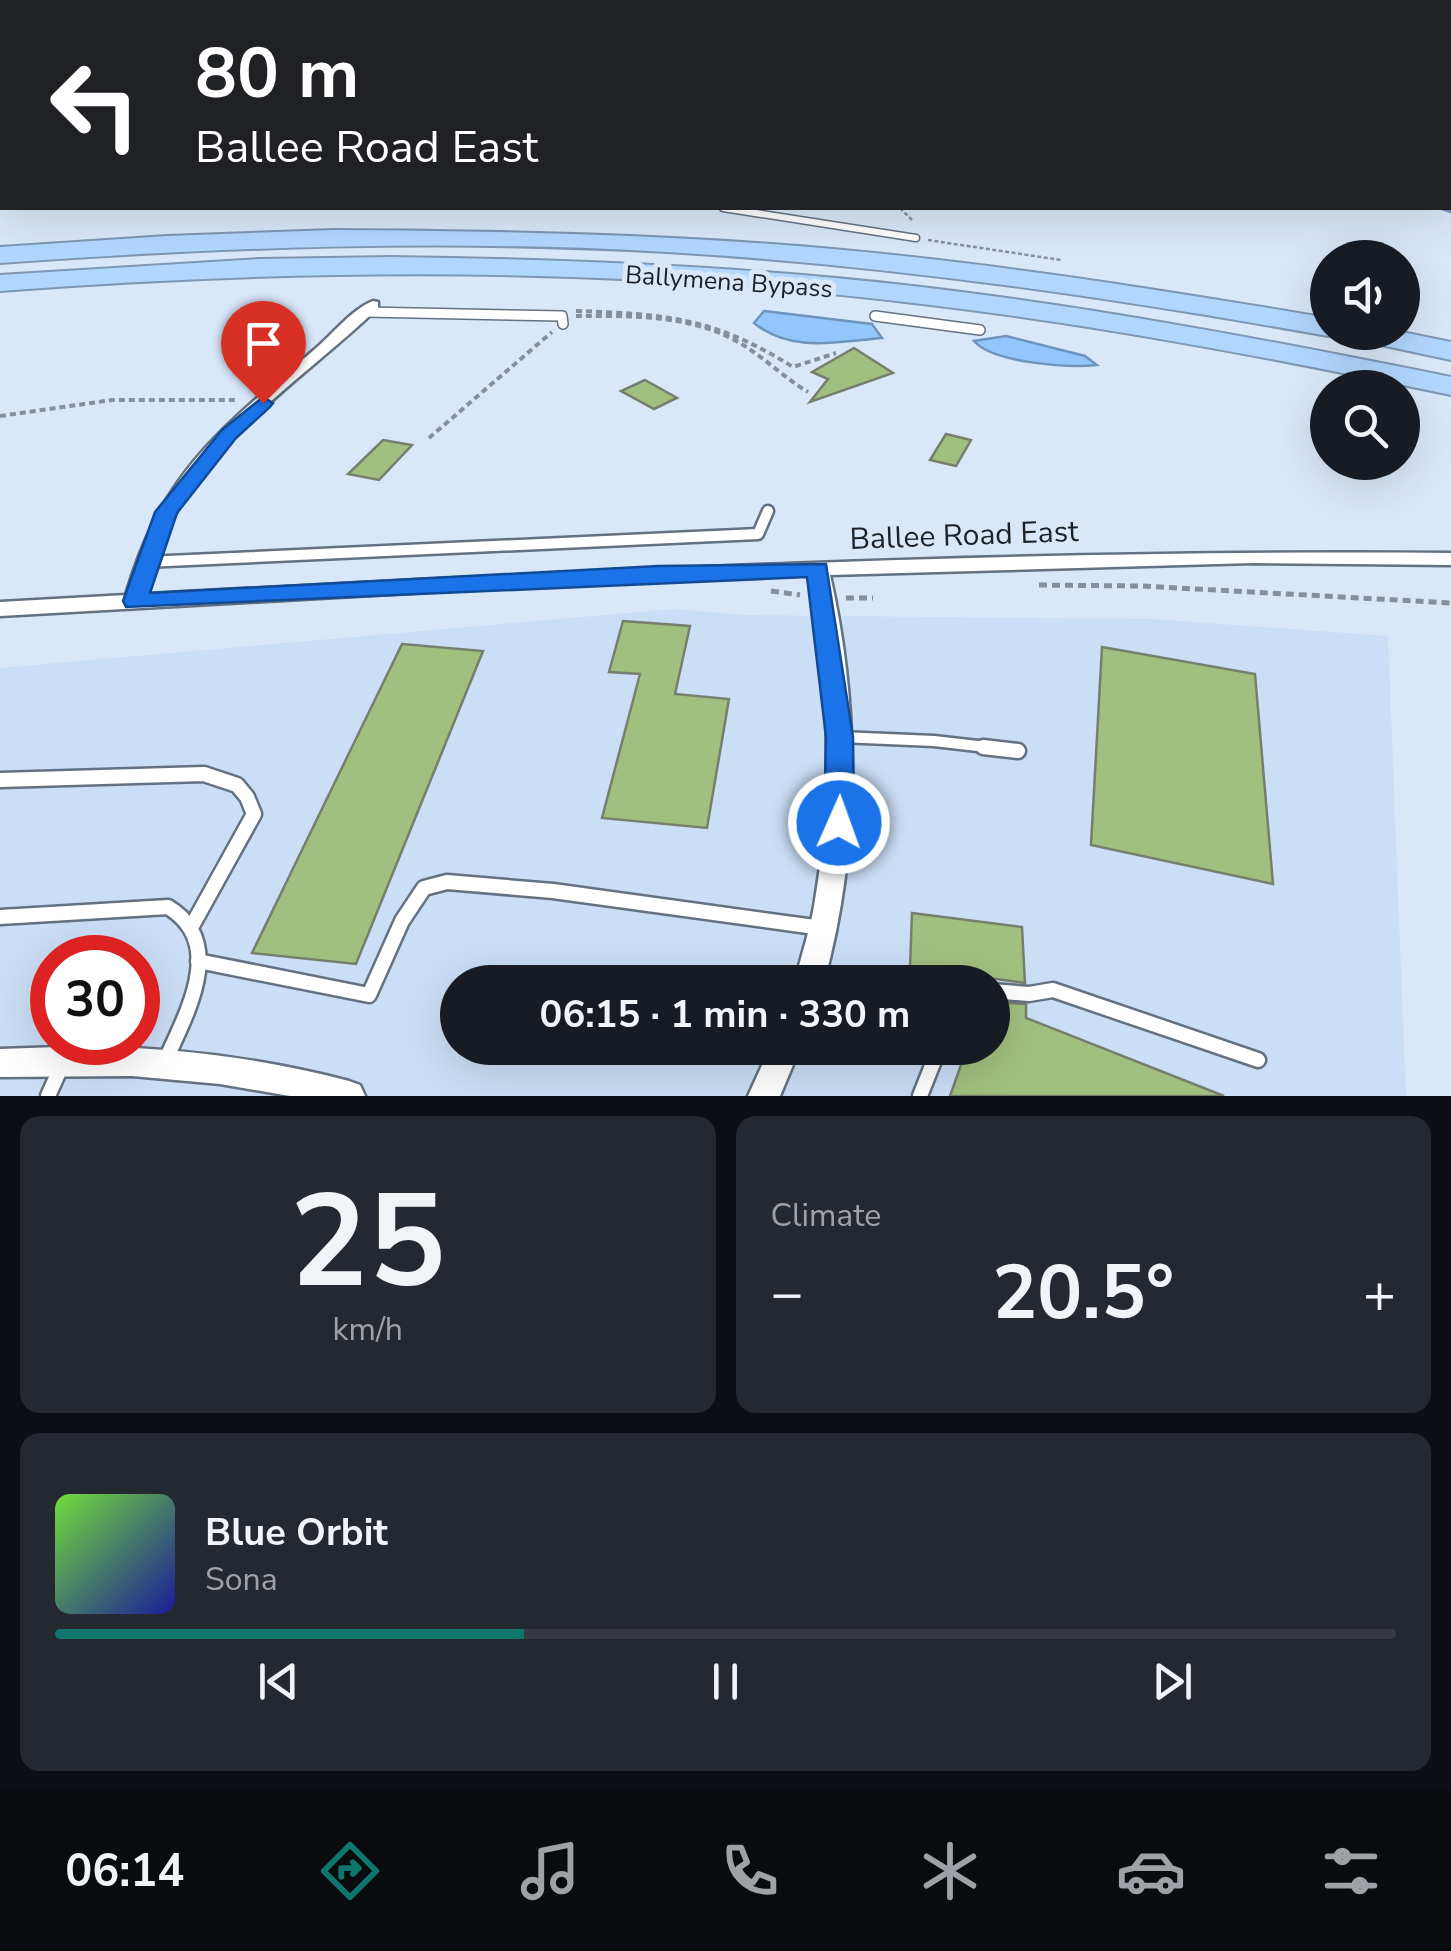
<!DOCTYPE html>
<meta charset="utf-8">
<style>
:root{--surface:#171b24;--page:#242831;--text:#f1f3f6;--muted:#9ea1a6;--line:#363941;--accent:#0f766e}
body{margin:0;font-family:"Nunito Sans",sans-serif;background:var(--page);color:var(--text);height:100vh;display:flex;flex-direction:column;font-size:38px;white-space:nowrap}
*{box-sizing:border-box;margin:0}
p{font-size:32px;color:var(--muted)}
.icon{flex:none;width:55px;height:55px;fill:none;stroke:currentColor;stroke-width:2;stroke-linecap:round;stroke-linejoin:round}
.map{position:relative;height:1096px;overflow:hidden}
.side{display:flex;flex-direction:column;gap:20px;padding:20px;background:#0d0f14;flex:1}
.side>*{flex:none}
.top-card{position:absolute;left:0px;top:0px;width:1452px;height:210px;box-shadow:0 10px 40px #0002;background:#202124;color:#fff;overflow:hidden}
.controls{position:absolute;left:1310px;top:240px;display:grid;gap:20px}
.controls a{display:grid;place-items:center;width:110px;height:110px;border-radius:50%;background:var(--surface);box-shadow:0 10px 40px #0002;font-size:50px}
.speed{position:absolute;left:30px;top:935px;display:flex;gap:20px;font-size:50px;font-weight:700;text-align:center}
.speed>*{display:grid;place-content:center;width:130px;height:130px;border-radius:50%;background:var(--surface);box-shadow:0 10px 40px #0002;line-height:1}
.speed .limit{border:15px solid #d22;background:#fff;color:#111}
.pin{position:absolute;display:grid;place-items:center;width:85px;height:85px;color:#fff;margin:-102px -42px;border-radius:50% 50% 50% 0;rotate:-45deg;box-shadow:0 0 10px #0007}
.pin .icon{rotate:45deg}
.me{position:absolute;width:110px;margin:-55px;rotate:2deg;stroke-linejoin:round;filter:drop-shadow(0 0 8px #0008)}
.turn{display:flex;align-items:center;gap:35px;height:210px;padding:0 30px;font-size:45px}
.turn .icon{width:130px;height:130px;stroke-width:2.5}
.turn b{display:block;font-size:70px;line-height:85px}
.big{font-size:75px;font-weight:700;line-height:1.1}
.side .widget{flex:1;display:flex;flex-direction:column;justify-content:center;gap:15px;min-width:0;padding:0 35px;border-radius:20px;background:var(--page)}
.side .dial{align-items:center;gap:0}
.dial b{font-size:130px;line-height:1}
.song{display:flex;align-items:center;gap:30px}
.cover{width:120px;height:120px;border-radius:15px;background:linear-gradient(135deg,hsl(100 70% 55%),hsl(240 70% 35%))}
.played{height:10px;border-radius:5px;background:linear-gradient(90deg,var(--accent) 35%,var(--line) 35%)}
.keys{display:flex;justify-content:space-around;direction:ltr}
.heat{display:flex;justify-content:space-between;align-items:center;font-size:55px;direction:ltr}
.side .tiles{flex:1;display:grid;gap:20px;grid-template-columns:1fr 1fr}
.widget:last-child{grid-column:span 2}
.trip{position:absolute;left:440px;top:965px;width:570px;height:100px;border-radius:50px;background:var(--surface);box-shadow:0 10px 40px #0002;font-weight:700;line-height:100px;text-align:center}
.tab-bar{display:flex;height:160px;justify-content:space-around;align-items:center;background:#090b0e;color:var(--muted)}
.tab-bar .icon{width:70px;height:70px}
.tab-bar .active{color:var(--accent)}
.tab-bar b{font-size:45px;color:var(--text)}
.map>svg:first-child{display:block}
.built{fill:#cadef5;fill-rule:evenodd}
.water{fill:#93c6fc;stroke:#6f94bc;stroke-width:2.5}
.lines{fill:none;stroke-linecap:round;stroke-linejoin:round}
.stream{stroke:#6f94bc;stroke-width:5}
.building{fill:#a0c07f;stroke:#767f6e;stroke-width:2.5}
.lane-far4-casing{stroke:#647180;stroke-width:8}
.lane-far3-casing{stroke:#647180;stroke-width:9}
.lane-far2-casing{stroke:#647180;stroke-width:12}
.lane-far1-casing{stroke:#647180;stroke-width:15}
.lane-casing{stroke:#647180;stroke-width:19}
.street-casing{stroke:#647180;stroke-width:5}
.secondary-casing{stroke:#647180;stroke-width:5}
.highway-casing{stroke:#7e97b3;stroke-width:4}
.path-far2{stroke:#858f9c;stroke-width:2.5;stroke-dasharray:4 2.5;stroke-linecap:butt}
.path-far1{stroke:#858f9c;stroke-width:4;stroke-dasharray:6 4;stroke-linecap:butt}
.path{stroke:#858f9c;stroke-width:5;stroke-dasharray:8 5;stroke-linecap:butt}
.lane-far4{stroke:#fff;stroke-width:5}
.lane-far3{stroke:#fff;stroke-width:6}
.lane-far2{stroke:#fff;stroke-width:9}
.lane-far1{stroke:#fff;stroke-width:10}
.lane{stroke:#fff;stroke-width:14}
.street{fill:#fff;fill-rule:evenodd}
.secondary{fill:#fff;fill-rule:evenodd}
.highway{fill:#b2d7fe;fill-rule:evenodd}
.route{fill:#1a73e8;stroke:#114b97;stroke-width:2.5}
.labels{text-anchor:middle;stroke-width:10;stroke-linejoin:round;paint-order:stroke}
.far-street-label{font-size:25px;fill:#1c2127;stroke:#d9e8f9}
.street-label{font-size:30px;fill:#1c2127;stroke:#d9e8f9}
</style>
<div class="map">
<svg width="1451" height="1096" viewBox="0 0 1451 1096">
<rect width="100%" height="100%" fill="#d9e8f9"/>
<!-- built -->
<path class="built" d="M673,609L744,615L1152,619L1388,636L1406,1096H0V668ZM52,958H138V1042H52ZM458,982H992V1048H458Z"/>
<!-- water -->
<g class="water">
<path d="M764,311L872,324L882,338C837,342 791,353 754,323Z"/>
<path d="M1006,336L1085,356L1097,365C1068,368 993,363 974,341Z"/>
</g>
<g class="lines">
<!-- stream -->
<polyline class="stream" points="1443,208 1451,211"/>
</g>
<!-- building -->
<g class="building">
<polygon points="854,348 893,373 810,402 828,379 812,372"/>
<polygon points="645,380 677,398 654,409 621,391"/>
<polygon points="946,434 971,440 956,466 930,460"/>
<polygon points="383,440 412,445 379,480 348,474"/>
<polygon points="623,621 690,626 675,694 729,699 707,828 602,818 640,674 609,672"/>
<polygon points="402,644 483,651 356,964 252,953"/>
<polygon points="1102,647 1255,674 1273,884 1091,845"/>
<polygon points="912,913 1022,927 1025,983 910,967"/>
<polygon points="992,1002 1026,1004 1026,1018 1224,1096 950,1096 967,1048 992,1048"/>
</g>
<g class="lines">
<!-- lane-far4 casing -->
<g class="lane-far4-casing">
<polyline id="lane-far4" points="660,0 685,2"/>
</g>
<!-- lane-far3 casing -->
<g class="lane-far3-casing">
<polyline id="lane-far3" points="723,208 916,238"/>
</g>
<!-- lane-far2 casing -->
<g class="lane-far2-casing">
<g id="lane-far2">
<polyline points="366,312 562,316 563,324"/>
<polyline points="875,316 980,330"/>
</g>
</g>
<!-- lane-far1 casing -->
<g class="lane-far1-casing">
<g id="lane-far1">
<polyline points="146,562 758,534 768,511"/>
<polyline points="840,737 934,741 1004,749"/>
</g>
</g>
<!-- lane casing -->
<g class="lane-casing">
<g id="lane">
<polyline points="983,747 1018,751"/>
<polyline points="0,780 204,774 237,785 247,797 254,814 193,924"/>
<path d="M0,917L168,907C226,942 188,1011 166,1059"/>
<polyline points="198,961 369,995 402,921 424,888 447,882 553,891 822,928"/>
<polyline points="992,991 1029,994 1053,990 1258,1060"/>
<polyline points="48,1096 62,1065"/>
<polyline points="920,1096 939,1048"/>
</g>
</g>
<!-- street casing -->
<g class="street-casing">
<g id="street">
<path d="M373,301L378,302V308C309,374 221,429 175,515C161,539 154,567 147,594C582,571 1016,549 1451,553V565L1253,563L830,575C860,707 860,851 824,982H795C801,955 811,928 815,900C833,795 830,680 809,575L657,579L0,616V602L126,595C161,473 221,428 314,350C332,335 352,309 373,301Z"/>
<path d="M87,1046C176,1048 262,1058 349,1081L360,1085L365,1096H290L220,1084L132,1076L0,1077V1049Z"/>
<polygon points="770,1048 800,1048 780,1096 748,1096"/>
</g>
</g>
<!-- secondary casing -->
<g class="secondary-casing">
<polygon id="secondary" points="0,178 2,179 2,190 0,190"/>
</g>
<!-- highway casing -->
<g class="highway-casing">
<g id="highway">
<path d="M334,230C500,231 667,234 833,249C999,264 1163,290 1328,318V332H1339L1328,336C1109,297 889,265 667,252C444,239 222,247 0,263V247L167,236Z"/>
<path d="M391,257C565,259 739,266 913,286C1094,307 1273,341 1451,377V395C1273,358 1095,324 914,303C610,266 305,268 0,291V275L260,259Z"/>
<polygon points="1344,332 1402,332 1451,342 1451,360 1348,338"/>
</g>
</g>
<!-- path-far2 -->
<g class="path-far2">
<polyline points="900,208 912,220"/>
<polyline points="928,240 1061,260"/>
</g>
<!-- path-far1 -->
<g class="path-far1">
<path d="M576,311C666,314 715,318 793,367L836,353"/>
<path d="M576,316C630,316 689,314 738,342C763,356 783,377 808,392"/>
<polyline points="0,416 112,400 235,400"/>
<polyline points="429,438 552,332"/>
</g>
<!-- path -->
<g class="path">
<polyline points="1039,585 1142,586 1451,603"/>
<polyline points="771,591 800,595"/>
<polyline points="846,598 873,598"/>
</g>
<!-- lane-far4 -->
<use href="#lane-far4" class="lane-far4"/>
<!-- lane-far3 -->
<use href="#lane-far3" class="lane-far3"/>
<!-- lane-far2 -->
<use href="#lane-far2" class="lane-far2"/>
<!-- lane-far1 -->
<use href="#lane-far1" class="lane-far1"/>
<!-- lane -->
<use href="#lane" class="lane"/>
<!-- street -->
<use href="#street" class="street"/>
<!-- secondary -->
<use href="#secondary" class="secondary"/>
<!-- highway -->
<use href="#highway" class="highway"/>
</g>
<!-- route -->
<polygon class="route" points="263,397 273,403 270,407 236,438 177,513 150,593 658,566 826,564 853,737 854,823 849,831 839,835 829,831 824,823 826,737 807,577 126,607 123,601 155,512 222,430"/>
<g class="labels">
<!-- far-street labels -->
<g class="far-street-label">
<text transform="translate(729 281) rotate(4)" y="9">Ballymena Bypass</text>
</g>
<!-- street labels -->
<g class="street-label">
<text transform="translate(964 535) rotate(-2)" y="10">Ballee Road East</text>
</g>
</g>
</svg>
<div class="controls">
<a><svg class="icon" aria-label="sound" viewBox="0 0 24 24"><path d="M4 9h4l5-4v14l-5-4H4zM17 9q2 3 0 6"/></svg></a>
<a><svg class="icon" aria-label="search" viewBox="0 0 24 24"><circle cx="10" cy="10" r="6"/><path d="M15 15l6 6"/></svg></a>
</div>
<div class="speed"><div class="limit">30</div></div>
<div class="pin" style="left:263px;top:403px;background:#d93025"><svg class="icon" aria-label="arrive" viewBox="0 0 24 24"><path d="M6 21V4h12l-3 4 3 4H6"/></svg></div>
<svg class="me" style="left:839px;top:823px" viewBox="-20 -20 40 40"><circle r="17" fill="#1a73e8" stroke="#fff" stroke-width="3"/><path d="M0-11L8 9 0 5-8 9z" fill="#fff"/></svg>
<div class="trip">06:15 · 1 min · 330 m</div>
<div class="top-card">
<div class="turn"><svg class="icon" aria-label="left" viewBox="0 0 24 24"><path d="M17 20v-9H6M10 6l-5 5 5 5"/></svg><div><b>80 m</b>Ballee Road East</div></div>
</div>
</div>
<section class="side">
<div class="tiles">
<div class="widget dial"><b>25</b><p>km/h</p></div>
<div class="widget"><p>Climate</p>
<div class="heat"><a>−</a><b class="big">20.5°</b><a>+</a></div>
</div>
<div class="widget">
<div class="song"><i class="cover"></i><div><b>Blue Orbit</b><p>Sona</p></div></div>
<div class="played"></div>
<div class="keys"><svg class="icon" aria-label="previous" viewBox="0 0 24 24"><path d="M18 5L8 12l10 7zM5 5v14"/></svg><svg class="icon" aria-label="pause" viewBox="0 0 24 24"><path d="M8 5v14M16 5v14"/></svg><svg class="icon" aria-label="next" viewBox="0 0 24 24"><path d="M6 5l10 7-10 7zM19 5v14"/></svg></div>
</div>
</div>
</section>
<nav class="tab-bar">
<b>06:14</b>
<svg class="icon active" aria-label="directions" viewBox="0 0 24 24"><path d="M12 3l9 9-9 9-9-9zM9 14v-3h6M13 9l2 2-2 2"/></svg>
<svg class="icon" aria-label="music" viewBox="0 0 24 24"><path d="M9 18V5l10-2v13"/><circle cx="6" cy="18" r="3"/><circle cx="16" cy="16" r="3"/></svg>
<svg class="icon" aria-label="phone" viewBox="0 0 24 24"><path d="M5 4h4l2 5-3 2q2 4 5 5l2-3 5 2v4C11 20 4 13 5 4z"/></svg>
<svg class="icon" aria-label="climate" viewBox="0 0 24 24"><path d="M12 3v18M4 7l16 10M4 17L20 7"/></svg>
<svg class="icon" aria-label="car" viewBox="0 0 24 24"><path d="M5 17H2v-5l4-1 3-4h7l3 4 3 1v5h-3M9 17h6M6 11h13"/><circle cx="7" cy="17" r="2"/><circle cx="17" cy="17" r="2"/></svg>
<svg class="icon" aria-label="filters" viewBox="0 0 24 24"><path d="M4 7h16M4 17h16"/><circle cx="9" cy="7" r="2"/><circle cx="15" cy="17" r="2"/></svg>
</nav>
